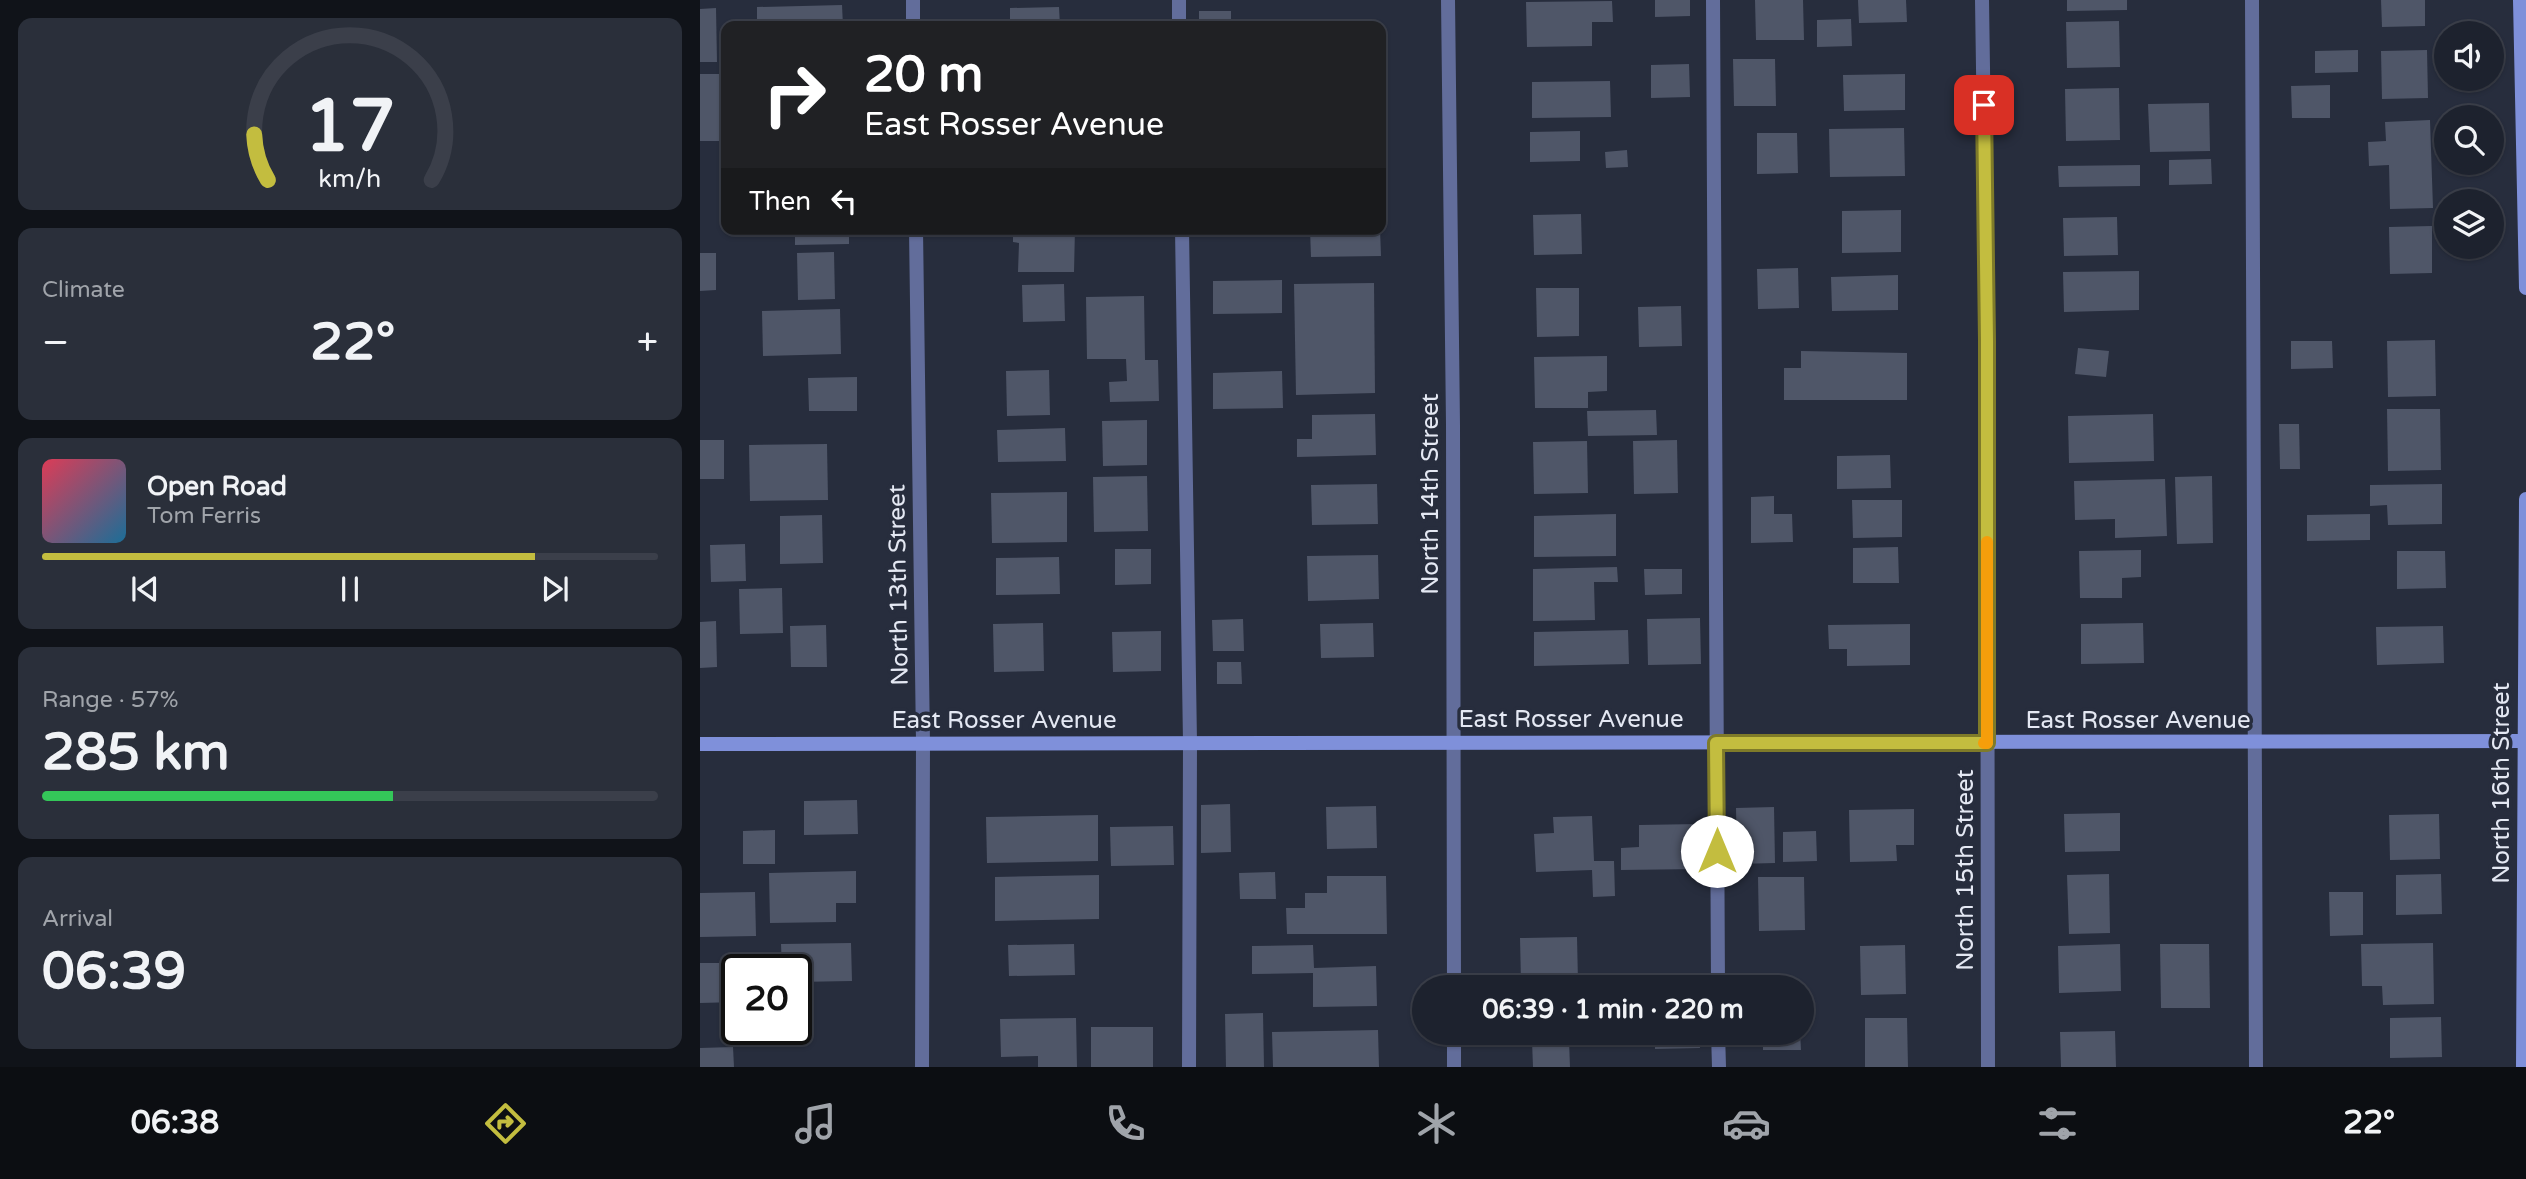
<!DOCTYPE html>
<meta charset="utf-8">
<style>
:root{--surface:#1d222e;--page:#2a2f3a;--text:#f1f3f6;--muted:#a0a4aa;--line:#3b3f4a;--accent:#c3bd3f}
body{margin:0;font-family:"Varela Round",sans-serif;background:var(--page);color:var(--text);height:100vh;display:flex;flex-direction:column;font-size:26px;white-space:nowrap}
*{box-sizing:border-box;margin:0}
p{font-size:23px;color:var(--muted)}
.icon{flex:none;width:38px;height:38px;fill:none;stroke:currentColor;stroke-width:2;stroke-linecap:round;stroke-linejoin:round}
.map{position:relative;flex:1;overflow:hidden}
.panel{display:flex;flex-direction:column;gap:18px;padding:18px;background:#101319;width:700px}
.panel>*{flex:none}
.top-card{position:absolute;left:21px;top:21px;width:665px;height:214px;border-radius:14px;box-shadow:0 2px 5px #0004,0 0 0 2px var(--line);background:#202124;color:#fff;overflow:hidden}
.controls{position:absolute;left:1734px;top:21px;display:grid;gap:14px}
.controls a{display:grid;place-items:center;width:70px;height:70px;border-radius:50%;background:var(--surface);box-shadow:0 2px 5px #0004,0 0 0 2px var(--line);font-size:35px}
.speed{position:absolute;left:21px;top:954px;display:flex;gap:14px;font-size:35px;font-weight:700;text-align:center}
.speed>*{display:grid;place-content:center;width:91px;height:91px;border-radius:50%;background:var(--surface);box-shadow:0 2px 5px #0004,0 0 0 2px var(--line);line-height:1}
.speed .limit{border:4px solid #111;border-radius:10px;background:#fff;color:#111}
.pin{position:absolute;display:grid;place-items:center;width:60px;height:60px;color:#fff;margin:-30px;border-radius:14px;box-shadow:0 4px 10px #0006}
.me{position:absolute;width:77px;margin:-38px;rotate:0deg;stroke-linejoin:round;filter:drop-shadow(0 0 5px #0008)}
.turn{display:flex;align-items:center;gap:24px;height:147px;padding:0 28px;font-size:32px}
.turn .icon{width:91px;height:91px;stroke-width:2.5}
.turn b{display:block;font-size:49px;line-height:60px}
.then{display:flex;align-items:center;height:66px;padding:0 28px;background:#0003;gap:14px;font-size:26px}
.big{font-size:52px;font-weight:700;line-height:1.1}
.panel .tile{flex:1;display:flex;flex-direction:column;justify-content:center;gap:10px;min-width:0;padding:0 24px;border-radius:14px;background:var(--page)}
.panel .dial{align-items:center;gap:0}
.dial svg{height:182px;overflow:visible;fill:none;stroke:var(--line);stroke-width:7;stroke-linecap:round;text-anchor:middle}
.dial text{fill:var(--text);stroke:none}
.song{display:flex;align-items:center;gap:21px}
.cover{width:84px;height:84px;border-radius:10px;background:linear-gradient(135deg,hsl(350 70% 55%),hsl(200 70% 35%))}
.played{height:7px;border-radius:4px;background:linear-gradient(90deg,var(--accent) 80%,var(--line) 80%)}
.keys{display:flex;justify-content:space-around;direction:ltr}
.heat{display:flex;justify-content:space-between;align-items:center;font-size:38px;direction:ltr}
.charge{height:10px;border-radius:5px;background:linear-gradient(90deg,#34c759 57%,var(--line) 0)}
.trip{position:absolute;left:712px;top:975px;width:402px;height:70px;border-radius:35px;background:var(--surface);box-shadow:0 2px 5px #0004,0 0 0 2px var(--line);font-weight:700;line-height:70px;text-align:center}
.dock{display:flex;height:112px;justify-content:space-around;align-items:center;background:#0c0e12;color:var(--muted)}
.dock .icon{width:49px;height:49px}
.dock .current{color:var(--accent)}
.dock b{font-size:32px;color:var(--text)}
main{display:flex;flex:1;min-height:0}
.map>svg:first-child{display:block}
.building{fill:#4f5668}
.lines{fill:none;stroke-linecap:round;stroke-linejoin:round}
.lane{stroke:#626d9b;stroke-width:14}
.street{stroke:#626d9b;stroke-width:14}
.secondary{stroke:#7f90da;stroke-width:14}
.route-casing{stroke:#7f7b29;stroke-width:18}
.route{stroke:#c3bd3f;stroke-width:12}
.slow{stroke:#f59e0b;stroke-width:12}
.labels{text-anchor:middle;stroke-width:7;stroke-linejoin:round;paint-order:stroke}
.street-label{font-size:24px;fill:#e4e8f3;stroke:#272d3d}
</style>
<main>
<section class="panel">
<div class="tile dial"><svg viewBox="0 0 100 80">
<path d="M14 69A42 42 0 1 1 86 69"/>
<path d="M14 69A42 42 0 0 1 8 49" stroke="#c3bd3f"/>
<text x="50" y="56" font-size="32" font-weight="700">17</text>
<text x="50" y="72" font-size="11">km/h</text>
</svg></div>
<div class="tile"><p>Climate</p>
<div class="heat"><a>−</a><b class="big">22°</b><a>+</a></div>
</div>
<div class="tile">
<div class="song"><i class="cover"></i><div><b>Open Road</b><p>Tom Ferris</p></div></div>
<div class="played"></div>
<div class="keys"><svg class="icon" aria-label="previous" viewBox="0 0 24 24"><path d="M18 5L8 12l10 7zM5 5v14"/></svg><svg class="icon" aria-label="pause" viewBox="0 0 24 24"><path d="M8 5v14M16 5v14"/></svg><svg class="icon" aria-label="next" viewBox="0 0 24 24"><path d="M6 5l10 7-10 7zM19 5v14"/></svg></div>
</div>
<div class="tile"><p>Range · 57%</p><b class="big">285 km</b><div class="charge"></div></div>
<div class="tile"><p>Arrival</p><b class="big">06:39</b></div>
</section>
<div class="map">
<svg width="1826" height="1067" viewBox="0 0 1826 1067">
<rect width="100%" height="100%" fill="#272d3d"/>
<!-- building -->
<g class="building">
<polygon points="955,0 990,0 990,16 955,17"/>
<polygon points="1055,0 1103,0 1104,40 1056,40"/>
<polygon points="1158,0 1206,0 1207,22 1159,23"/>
<polygon points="1367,0 1427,0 1427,10 1367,11"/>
<polygon points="1681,0 1725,0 1725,26 1682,27"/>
<polygon points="912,1 913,22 892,22 892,46 827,47 826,2"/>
<polygon points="142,5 143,26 57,26 57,7"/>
<polygon points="359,7 360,26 310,26 310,8"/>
<polygon points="16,8 17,62 0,62 0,9"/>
<rect x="499" y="11" width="32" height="15"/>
<polygon points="1151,19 1152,46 1117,47 1117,20"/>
<rect x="436" y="20" width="35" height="6"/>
<polygon points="1419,21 1420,67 1367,68 1366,22"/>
<polygon points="1658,50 1658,72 1615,73 1615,51"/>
<polygon points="1727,50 1728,98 1682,99 1681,51"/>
<polygon points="1033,59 1075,59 1076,106 1034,106"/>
<polygon points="989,64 990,97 951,98 951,65"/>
<polygon points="0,74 22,74 23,141 0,141"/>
<polygon points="1205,74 1205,110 1144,111 1143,75"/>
<polygon points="910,81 911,117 832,118 832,82"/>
<polygon points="1630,85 1630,118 1592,118 1591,86"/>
<polygon points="1419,88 1420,140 1366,141 1365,89"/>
<polygon points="1509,103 1510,151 1450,152 1448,104"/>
<polygon points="1730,120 1733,208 1690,209 1689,165 1669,166 1668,142 1686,141 1685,122"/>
<polygon points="1204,128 1205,176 1130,177 1129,129"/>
<polygon points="880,131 880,161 830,162 830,132"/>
<polygon points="1057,133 1097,133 1098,173 1057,174"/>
<polygon points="927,150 928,167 906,168 905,152"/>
<polygon points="1511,159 1512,184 1469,185 1469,160"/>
<polygon points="1440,165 1440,186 1359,187 1358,166"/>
<polygon points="1201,210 1201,252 1142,253 1142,211"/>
<polygon points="881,214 882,254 834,255 833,215"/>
<polygon points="1417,217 1418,255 1364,256 1363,218"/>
<polygon points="1732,226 1732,273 1690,274 1689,227"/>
<polygon points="95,229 149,229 149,244 95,245"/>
<polygon points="313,229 375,229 374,272 318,272 319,243 313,242"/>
<polygon points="610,229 680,229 681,256 611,257"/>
<polygon points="134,252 135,299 98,300 97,253"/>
<polygon points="0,253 16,253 16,290 0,291"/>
<polygon points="1098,268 1099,308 1058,309 1057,269"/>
<polygon points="1439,271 1439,310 1364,312 1363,272"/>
<polygon points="1198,275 1198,310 1132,311 1131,277"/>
<polygon points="582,280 582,313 513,314 513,281"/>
<polygon points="674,283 675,393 596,395 594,284"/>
<polygon points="364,284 365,321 323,322 322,285"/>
<polygon points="836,288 879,288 879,336 837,337"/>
<polygon points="444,296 445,360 458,360 459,401 410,402 409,382 427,381 426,359 387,359 386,297"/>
<polygon points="981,306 982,346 939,347 938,307"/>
<polygon points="140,309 141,354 63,356 62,311"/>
<polygon points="1735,340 1736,396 1688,397 1687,341"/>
<polygon points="1591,341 1632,341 1633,368 1591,369"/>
<polygon points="1378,348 1409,351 1406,377 1375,374"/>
<polygon points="1101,351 1207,353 1207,400 1084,400 1084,368 1101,368"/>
<polygon points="907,356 907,391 888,392 888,408 835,408 834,357"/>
<polygon points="349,370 350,415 307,416 306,371"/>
<polygon points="582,371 583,408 513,409 513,373"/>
<polygon points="157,377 157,411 109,411 108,378"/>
<polygon points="1687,409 1740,409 1741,470 1688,471"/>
<polygon points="956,410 957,435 888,436 887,411"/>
<polygon points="675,414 676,455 597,457 597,439 612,439 612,415"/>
<polygon points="1453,414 1454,461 1369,463 1368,416"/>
<polygon points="447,420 447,465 403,466 402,421"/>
<polygon points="1579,424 1599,424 1600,469 1580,469"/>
<polygon points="365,428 366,461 298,462 297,430"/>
<rect x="0" y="440" width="24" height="39"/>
<polygon points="977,440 978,493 934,494 933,441"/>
<polygon points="887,441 888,493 834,494 833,442"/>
<polygon points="127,444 128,500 50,501 49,445"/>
<polygon points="1190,455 1191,488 1137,489 1137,456"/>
<polygon points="447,476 448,531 394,532 393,477"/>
<polygon points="1512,476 1513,543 1477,544 1475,477"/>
<polygon points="1465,479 1467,536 1415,538 1415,519 1375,520 1374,481"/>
<polygon points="677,484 678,524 612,525 611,485"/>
<polygon points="1742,484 1742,524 1688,525 1687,505 1670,506 1670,485"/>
<polygon points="367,492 367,542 292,543 291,493"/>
<polygon points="1074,496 1074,514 1092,514 1093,542 1051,543 1051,497"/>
<polygon points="1152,500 1202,500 1202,537 1153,538"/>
<polygon points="916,514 916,556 834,557 834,516"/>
<polygon points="1670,514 1670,540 1607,541 1607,515"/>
<polygon points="122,515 123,563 80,564 80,516"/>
<polygon points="45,544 46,581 11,582 10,545"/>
<polygon points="1198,547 1199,583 1153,583 1153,548"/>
<polygon points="415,549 451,549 451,584 415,585"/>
<polygon points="1441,550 1441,577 1422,578 1422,598 1380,598 1379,551"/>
<polygon points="1697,551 1745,551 1746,588 1697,589"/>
<polygon points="678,555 679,599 608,601 607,556"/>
<polygon points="359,557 360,594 296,595 296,558"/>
<polygon points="917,567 918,582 894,582 895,620 833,621 833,569"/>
<polygon points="944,569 982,569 982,594 945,595"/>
<polygon points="82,588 83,633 40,634 39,589"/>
<polygon points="1000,618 1001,664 948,665 947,619"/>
<polygon points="543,619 544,651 513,651 512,620"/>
<polygon points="16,621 17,667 0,668 0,622"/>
<polygon points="343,623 344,671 294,672 293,624"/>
<polygon points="673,623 674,657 621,658 620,624"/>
<polygon points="1443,623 1444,663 1381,664 1381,624"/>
<polygon points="1210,624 1210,665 1147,666 1147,649 1129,649 1128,625"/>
<polygon points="126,625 127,667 91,667 90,626"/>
<polygon points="1743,626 1744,663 1677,665 1676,627"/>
<polygon points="928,630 929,664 834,666 834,632"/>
<polygon points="461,631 461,671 413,672 412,632"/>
<polygon points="517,662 541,662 542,684 517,684"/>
<polygon points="157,800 158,834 104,835 104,801"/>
<polygon points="530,804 531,852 501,853 501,805"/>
<polygon points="676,806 677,848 627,849 626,807"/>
<polygon points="1074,807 1075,863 1037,864 1036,808"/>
<polygon points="1214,809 1214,845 1196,845 1197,861 1150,862 1149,810"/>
<polygon points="1420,813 1420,851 1365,852 1364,814"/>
<polygon points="1739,814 1740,859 1690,860 1689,815"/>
<polygon points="398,815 398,861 287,863 286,817"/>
<polygon points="892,816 894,861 914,861 915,896 893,897 892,870 836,872 834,834 854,833 853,817"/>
<polygon points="999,824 999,869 921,870 921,848 939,847 939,825"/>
<polygon points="473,826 474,865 411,866 410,827"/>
<polygon points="75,830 75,864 43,864 43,831"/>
<polygon points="1116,831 1117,861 1083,862 1083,832"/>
<polygon points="156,871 156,903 136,903 136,922 70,923 69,873"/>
<polygon points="575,872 576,899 540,899 539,873"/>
<polygon points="1409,874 1410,933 1369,934 1367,875"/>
<polygon points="1741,874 1742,914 1696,915 1696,875"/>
<polygon points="399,875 399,919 295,921 295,877"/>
<polygon points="627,876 686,876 687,934 587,934 586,908 605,908 605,893 627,893"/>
<polygon points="1058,877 1104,877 1105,930 1059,931"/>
<polygon points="55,892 56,936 0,937 0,893"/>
<polygon points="1629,892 1663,892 1663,935 1630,936"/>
<polygon points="877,937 878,982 821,983 820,938"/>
<polygon points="151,943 152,981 96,982 96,970 82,970 81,944"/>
<polygon points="1733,943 1734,1004 1683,1005 1682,986 1662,986 1661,944"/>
<polygon points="374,944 375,975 309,976 308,945"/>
<polygon points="1420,944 1421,991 1359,993 1358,946"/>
<polygon points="1460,944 1509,944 1510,1008 1461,1008"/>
<polygon points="613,945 614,968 676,966 677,1006 613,1007 613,973 552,974 552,946"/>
<polygon points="1205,945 1206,994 1161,995 1160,946"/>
<polygon points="0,963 38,963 37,1002 0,1003"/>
<polygon points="563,1013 564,1067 526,1067 525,1014"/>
<polygon points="1741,1017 1742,1057 1690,1058 1690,1018"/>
<polygon points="376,1018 377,1067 338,1067 338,1056 301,1057 300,1019"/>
<polygon points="1165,1018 1207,1018 1208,1067 1165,1067"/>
<rect x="391" y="1027" width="62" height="40"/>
<polygon points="678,1030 679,1067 573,1067 572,1032"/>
<polygon points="1415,1031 1416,1067 1361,1067 1360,1032"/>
<polygon points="955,1032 999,1032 1000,1048 955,1049"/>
<polygon points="1063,1032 1100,1032 1101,1050 1063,1050"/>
<polygon points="869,1040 870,1067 833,1067 832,1041"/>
<polygon points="33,1047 34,1067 0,1067 0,1048"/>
</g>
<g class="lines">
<!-- lane -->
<g class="lane">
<polyline points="479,0 479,26"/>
<polyline points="1013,0 1018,987"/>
<polyline points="1552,0 1556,1067"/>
<polyline points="482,229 490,742 489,1067"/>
<polyline points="1018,1032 1019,1067"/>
</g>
<!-- street -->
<g class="street">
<polyline points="213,0 213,26"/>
<polyline points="748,0 753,425 754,987"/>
<polyline points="1282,0 1287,341 1288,1067"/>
<polyline points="216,229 223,743 222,1067"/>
<polyline points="754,1032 754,1067"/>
</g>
<!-- secondary -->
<g class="secondary">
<polyline points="1820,0 1826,288"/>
<polyline points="0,744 1826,741"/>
<polyline points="1823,1067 1826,499"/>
</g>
</g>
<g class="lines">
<!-- route casing -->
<g class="route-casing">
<polyline id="route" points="1017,851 1016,743 1287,743 1287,341 1284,105"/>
</g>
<!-- route -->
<use href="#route" class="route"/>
<!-- slow -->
<polyline class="slow" points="1284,743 1287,743 1287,542"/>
</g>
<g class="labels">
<!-- street labels -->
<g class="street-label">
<text transform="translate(730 494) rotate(-90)" y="8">North 14th Street</text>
<text transform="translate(198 585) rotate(-91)" y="8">North 13th Street</text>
<text x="871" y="727">East Rosser Avenue</text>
<text x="304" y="728">East Rosser Avenue</text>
<text x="1438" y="728">East Rosser Avenue</text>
<text transform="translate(1801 783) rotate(-90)" y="8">North 16th Street</text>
<text transform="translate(1265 870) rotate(-90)" y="8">North 15th Street</text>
</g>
</g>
</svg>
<div class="controls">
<a><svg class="icon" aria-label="sound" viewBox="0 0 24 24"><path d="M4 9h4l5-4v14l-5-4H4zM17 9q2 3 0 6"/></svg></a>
<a><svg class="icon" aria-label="search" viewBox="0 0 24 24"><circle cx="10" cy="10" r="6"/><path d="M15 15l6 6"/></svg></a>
<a><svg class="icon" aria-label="layers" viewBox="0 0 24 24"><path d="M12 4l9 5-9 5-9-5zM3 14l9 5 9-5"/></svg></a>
</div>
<div class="speed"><div class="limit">20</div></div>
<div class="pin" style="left:1284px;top:105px;background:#d93025"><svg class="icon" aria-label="arrive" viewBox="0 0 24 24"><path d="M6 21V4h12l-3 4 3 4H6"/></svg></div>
<svg class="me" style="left:1017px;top:851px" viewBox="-20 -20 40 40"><circle r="19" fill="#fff"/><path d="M0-13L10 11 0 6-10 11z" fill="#c3bd3f"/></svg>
<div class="trip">06:39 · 1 min · 220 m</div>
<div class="top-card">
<div class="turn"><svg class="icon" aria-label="right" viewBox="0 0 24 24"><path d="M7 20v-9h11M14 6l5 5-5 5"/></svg><div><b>20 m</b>East Rosser Avenue</div></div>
<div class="then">Then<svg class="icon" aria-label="left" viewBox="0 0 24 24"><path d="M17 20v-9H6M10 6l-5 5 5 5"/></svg></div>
</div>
</div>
</main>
<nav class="dock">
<b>06:38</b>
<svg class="icon current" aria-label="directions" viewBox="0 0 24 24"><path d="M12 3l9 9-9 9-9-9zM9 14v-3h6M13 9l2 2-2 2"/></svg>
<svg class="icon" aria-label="music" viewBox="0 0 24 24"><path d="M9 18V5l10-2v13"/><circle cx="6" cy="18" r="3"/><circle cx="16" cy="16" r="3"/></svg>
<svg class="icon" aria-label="phone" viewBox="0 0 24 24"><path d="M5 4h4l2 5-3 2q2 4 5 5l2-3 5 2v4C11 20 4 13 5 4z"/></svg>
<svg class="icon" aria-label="climate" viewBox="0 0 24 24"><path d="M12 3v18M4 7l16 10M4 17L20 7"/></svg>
<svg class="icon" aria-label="car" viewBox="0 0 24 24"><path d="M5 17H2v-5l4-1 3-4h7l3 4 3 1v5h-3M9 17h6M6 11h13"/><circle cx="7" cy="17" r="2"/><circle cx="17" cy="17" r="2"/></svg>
<svg class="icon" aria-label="filters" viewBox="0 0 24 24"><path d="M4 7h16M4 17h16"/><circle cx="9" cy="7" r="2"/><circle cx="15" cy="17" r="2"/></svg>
<b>22°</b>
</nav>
